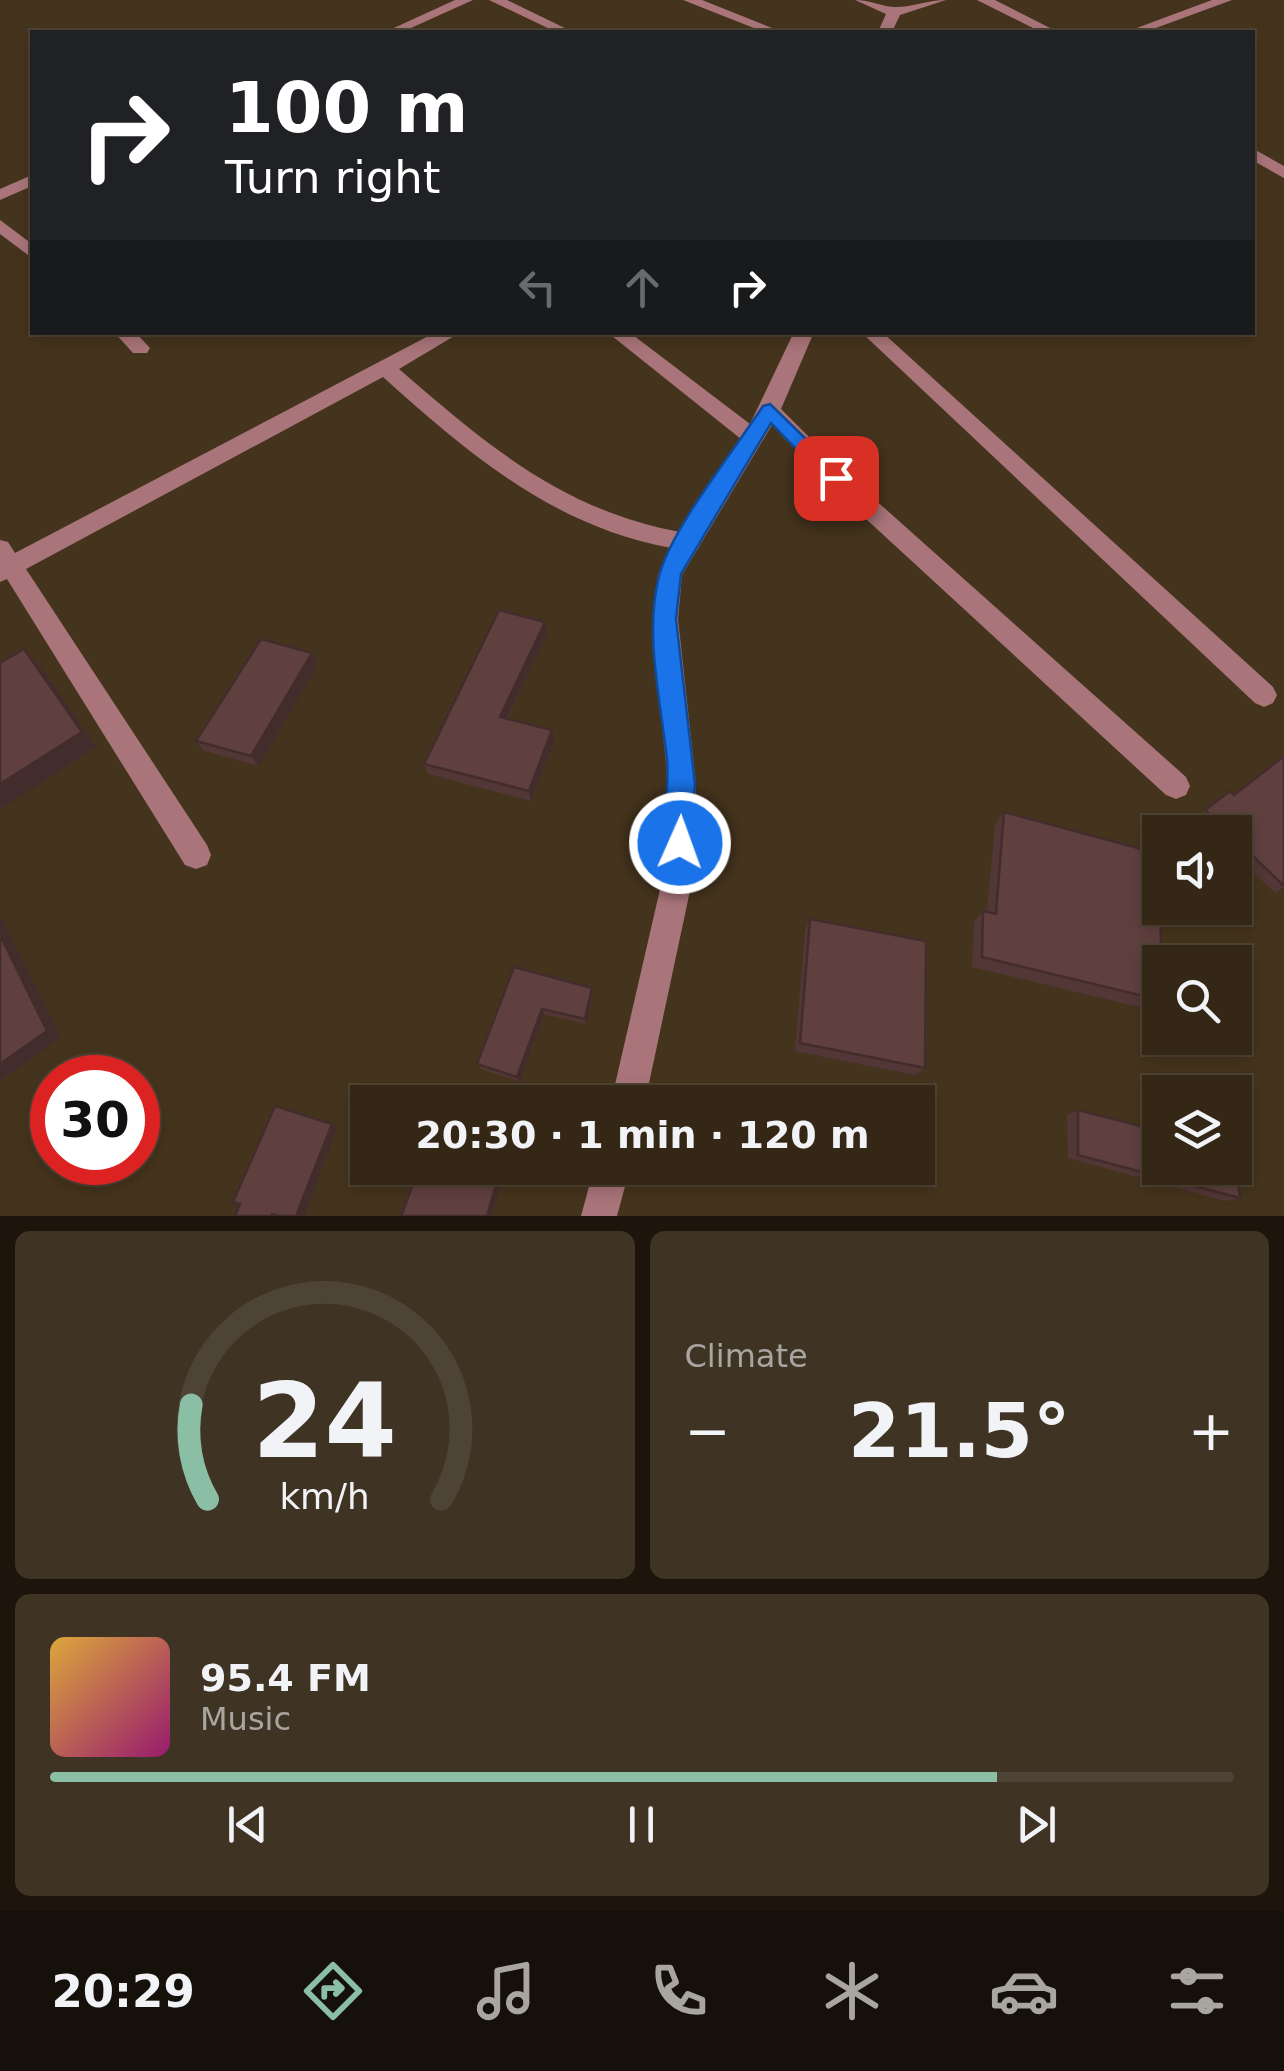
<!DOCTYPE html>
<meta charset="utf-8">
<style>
:root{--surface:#342716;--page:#3f3323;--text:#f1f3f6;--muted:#a9a5a1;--line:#4e4435;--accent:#8abfa5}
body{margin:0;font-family:"DejaVu Sans",sans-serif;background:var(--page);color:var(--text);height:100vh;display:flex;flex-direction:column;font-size:38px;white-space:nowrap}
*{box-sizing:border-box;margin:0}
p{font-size:32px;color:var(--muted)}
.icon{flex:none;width:55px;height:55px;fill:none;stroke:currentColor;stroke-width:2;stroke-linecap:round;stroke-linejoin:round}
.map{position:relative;height:1216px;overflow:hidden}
.sheet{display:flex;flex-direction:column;gap:15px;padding:15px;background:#1d150c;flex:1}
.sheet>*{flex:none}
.hud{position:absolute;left:30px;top:30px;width:1225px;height:305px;border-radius:0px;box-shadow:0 5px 15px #0003,0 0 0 2px var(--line);background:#202124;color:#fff;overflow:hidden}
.fabs{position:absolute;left:1142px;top:815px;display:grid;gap:20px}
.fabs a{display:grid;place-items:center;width:110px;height:110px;border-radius:0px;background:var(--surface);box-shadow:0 5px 15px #0003,0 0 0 2px var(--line);font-size:50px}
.speed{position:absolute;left:30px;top:1055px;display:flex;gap:20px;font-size:50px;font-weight:700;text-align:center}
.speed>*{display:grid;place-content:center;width:130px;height:130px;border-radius:50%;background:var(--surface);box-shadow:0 5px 15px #0003,0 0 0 2px var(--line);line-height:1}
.speed .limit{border:15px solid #d22;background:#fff;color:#111}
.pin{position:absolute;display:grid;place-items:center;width:85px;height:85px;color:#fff;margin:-42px;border-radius:20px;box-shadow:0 5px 15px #0006}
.me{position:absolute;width:110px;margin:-55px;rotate:2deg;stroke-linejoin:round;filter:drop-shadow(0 0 8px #0008)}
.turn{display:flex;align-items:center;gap:35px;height:210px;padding:0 30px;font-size:45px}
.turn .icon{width:130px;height:130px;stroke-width:2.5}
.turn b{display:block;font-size:70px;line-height:85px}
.lanes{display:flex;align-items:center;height:95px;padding:0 30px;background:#0003;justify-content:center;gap:50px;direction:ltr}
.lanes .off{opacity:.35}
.big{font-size:75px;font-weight:800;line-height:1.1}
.sheet .widget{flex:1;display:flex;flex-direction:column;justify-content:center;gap:15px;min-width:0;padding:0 35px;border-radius:15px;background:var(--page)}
.sheet .dial{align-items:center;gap:0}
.dial svg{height:260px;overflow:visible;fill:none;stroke:var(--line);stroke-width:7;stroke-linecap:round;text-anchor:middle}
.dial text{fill:var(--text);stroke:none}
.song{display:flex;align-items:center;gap:30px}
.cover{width:120px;height:120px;border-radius:15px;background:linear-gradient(135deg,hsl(40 70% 55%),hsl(320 70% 35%))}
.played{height:10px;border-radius:5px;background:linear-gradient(90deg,var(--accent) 80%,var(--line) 80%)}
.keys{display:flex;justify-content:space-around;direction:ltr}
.heat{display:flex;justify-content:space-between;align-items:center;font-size:55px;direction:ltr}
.sheet .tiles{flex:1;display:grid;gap:15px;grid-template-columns:1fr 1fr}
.widget:last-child{grid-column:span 2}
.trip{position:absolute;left:350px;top:1085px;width:585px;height:100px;border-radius:0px;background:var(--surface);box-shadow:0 5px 15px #0003,0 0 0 2px var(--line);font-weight:800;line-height:100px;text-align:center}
.tabs{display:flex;height:160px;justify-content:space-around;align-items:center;background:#151009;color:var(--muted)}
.tabs .icon{width:70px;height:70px}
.tabs .on{color:var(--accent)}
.tabs b{font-size:45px;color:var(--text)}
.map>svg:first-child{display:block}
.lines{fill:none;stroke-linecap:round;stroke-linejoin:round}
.minor{fill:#a9757a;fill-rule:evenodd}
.wall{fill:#523736}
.shaded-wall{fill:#422d2c}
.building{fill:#5f403f;stroke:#422d2c;stroke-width:2.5}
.route{fill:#1a73e8;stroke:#114b97;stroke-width:2.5}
</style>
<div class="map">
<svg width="1284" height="1216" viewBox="0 0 1284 1216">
<rect width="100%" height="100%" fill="#45341d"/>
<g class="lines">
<!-- minor -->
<g class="minor">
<polygon points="455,0 473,0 402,32 385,32"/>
<polygon points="489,0 507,0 573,32 556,32"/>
<polygon points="683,0 702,0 782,32 764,32"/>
<path d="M855,0C870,0 883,7 896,7C912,7 929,0 946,0L900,15L892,32H878L886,14Z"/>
<polygon points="977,0 995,0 1058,32 1041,32"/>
<polygon points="1212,0 1232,0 1145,32 1126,32"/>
<polygon points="1252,148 1284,166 1284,178 1252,160"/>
<polygon points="32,175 32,186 0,200 0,189"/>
<polygon points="0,220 32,244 32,258 0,234"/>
<polygon points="114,332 135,332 150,348 147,353 133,353"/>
<path d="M436,332H461L399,369C487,445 562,510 680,532L741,439L607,332H629L750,424L794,332H814L781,409L844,472L1186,777L1190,786L1186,795L1176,799L1166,795L828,484L772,425L682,575L678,619L696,784L694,872L645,1102H611L664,872L668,784L652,619L658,575L671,548C553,526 470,455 383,377L26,569L207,845L211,855L207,865L196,869L185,865L7,579L0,582V540L8,542L15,553Z"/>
<polygon points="861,332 882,332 1273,687 1277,695 1273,703 1264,707 1255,703"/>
<polygon points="594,1168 630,1168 617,1216 581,1216"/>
</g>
</g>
<!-- wall -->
<g class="wall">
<polygon points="547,634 507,719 554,741 531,801 428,774 424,764"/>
<polygon points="312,653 318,664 259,766 205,751 196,741"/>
<polygon points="1284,756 1284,887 1275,893 1235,855 1235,832 1212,832 1196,817 1230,791 1234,795"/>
<polygon points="1004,812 1160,962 1160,1012 972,967 974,922 983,911 987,912 995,825"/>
<polygon points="810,919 925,1068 915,1075 795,1051 805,931"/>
<polygon points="514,967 592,988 593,994 586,1024 544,1014 520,1082 481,1069 477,1064"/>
<polygon points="1078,1110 1240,1198 1225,1201 1068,1158 1067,1115"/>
</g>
<!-- shaded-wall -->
<g class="shaded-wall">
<polygon points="545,622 547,634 502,728 500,717"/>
<polygon points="24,649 39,665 97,747 0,809 0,784"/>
<polygon points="312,653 318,664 259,766 251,756"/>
<polygon points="552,730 554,741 531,801 529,791"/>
<polygon points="0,915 61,1037 0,1081"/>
<polygon points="592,988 593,994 586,1024 585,1019"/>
<polygon points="542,1009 544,1014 520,1082 517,1077"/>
<polygon points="332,1124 338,1127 304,1216 296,1216"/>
<polygon points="501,1168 506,1168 491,1216 487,1216"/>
</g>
<!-- building -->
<g class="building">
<polygon points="499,610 545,622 500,717 552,730 529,791 424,764"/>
<polygon points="261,639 312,653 251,756 196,741"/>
<polygon points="24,649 82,732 0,784 0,663"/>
<polygon points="1284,756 1284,886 1235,839 1235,832 1228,832 1205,810 1230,791 1234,795"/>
<polygon points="1004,812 1160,854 1161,953 1190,960 1190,962 1160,962 1160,1000 982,957 983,911 996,914"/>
<polygon points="810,919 926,941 925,1068 800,1043"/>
<polygon points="0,935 47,1031 0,1064"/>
<polygon points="514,967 592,988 585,1019 542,1009 517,1077 477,1064"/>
<polygon points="275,1106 332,1124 296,1216 280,1216 272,1214 271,1216 235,1216 240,1204 233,1202"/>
<polygon points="1078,1110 1160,1131 1160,1168 1235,1168 1235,1156 1240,1198 1078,1155"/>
<polygon points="419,1168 501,1168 487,1216 401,1216"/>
</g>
<!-- route -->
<path class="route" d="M770,404L846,478L843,483H829L771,423L681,574L676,619L695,784L690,852L680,856L670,852C660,827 670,788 667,760C661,702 644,634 659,576C672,527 734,451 763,406Z"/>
</svg>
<div class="fabs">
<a><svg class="icon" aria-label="sound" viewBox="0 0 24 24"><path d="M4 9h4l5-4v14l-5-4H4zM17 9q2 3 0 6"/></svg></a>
<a><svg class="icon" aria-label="search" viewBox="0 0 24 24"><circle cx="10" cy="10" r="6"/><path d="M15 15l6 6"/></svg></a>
<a><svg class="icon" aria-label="layers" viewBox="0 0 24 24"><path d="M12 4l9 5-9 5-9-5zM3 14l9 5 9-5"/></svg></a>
</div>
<div class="speed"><div class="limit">30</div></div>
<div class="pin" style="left:836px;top:478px;background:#d93025"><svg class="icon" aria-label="arrive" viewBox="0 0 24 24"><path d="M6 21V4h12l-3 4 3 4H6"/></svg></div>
<svg class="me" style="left:680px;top:843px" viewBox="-20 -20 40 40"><circle r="17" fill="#1a73e8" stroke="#fff" stroke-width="3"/><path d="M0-11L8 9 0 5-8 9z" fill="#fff"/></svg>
<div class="trip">20:30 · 1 min · 120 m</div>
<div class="hud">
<div class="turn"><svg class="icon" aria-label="right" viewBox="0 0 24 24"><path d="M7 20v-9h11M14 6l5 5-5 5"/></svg><div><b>100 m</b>Turn right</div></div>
<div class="lanes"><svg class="icon off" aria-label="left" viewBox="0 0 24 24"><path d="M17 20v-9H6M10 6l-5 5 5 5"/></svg><svg class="icon off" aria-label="ahead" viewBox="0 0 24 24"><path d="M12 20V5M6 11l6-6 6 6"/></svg><svg class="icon" aria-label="right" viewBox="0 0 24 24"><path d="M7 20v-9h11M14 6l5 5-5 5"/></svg></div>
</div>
</div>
<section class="sheet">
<div class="tiles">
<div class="widget dial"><svg viewBox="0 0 100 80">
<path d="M14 69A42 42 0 1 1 86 69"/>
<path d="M14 69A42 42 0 0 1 9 40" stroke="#8abfa5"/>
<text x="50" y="56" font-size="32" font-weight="700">24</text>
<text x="50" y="72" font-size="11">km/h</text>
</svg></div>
<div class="widget"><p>Climate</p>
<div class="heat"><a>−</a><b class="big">21.5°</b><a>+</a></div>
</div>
<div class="widget">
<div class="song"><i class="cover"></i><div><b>95.4 FM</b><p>Music</p></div></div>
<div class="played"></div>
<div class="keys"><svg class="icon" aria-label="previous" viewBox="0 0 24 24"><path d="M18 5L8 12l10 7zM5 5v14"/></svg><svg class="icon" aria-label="pause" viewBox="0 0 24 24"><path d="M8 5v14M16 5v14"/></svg><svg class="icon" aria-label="next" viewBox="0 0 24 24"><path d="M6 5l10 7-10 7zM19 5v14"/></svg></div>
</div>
</div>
</section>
<nav class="tabs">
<b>20:29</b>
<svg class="icon on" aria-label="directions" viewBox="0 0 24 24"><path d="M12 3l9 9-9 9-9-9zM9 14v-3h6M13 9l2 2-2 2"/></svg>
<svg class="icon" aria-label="music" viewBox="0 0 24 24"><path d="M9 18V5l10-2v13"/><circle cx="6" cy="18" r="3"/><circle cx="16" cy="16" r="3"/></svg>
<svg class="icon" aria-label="phone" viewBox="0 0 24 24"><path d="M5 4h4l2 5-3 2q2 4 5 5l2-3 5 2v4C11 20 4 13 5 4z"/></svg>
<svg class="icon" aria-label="climate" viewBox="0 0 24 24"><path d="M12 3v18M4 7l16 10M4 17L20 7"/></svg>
<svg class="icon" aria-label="car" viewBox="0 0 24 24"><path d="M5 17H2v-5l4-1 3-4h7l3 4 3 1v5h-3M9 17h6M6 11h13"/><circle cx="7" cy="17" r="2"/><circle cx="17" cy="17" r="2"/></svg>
<svg class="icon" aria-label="filters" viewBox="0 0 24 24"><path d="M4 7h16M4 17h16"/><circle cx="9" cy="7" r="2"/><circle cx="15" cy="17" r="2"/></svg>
</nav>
